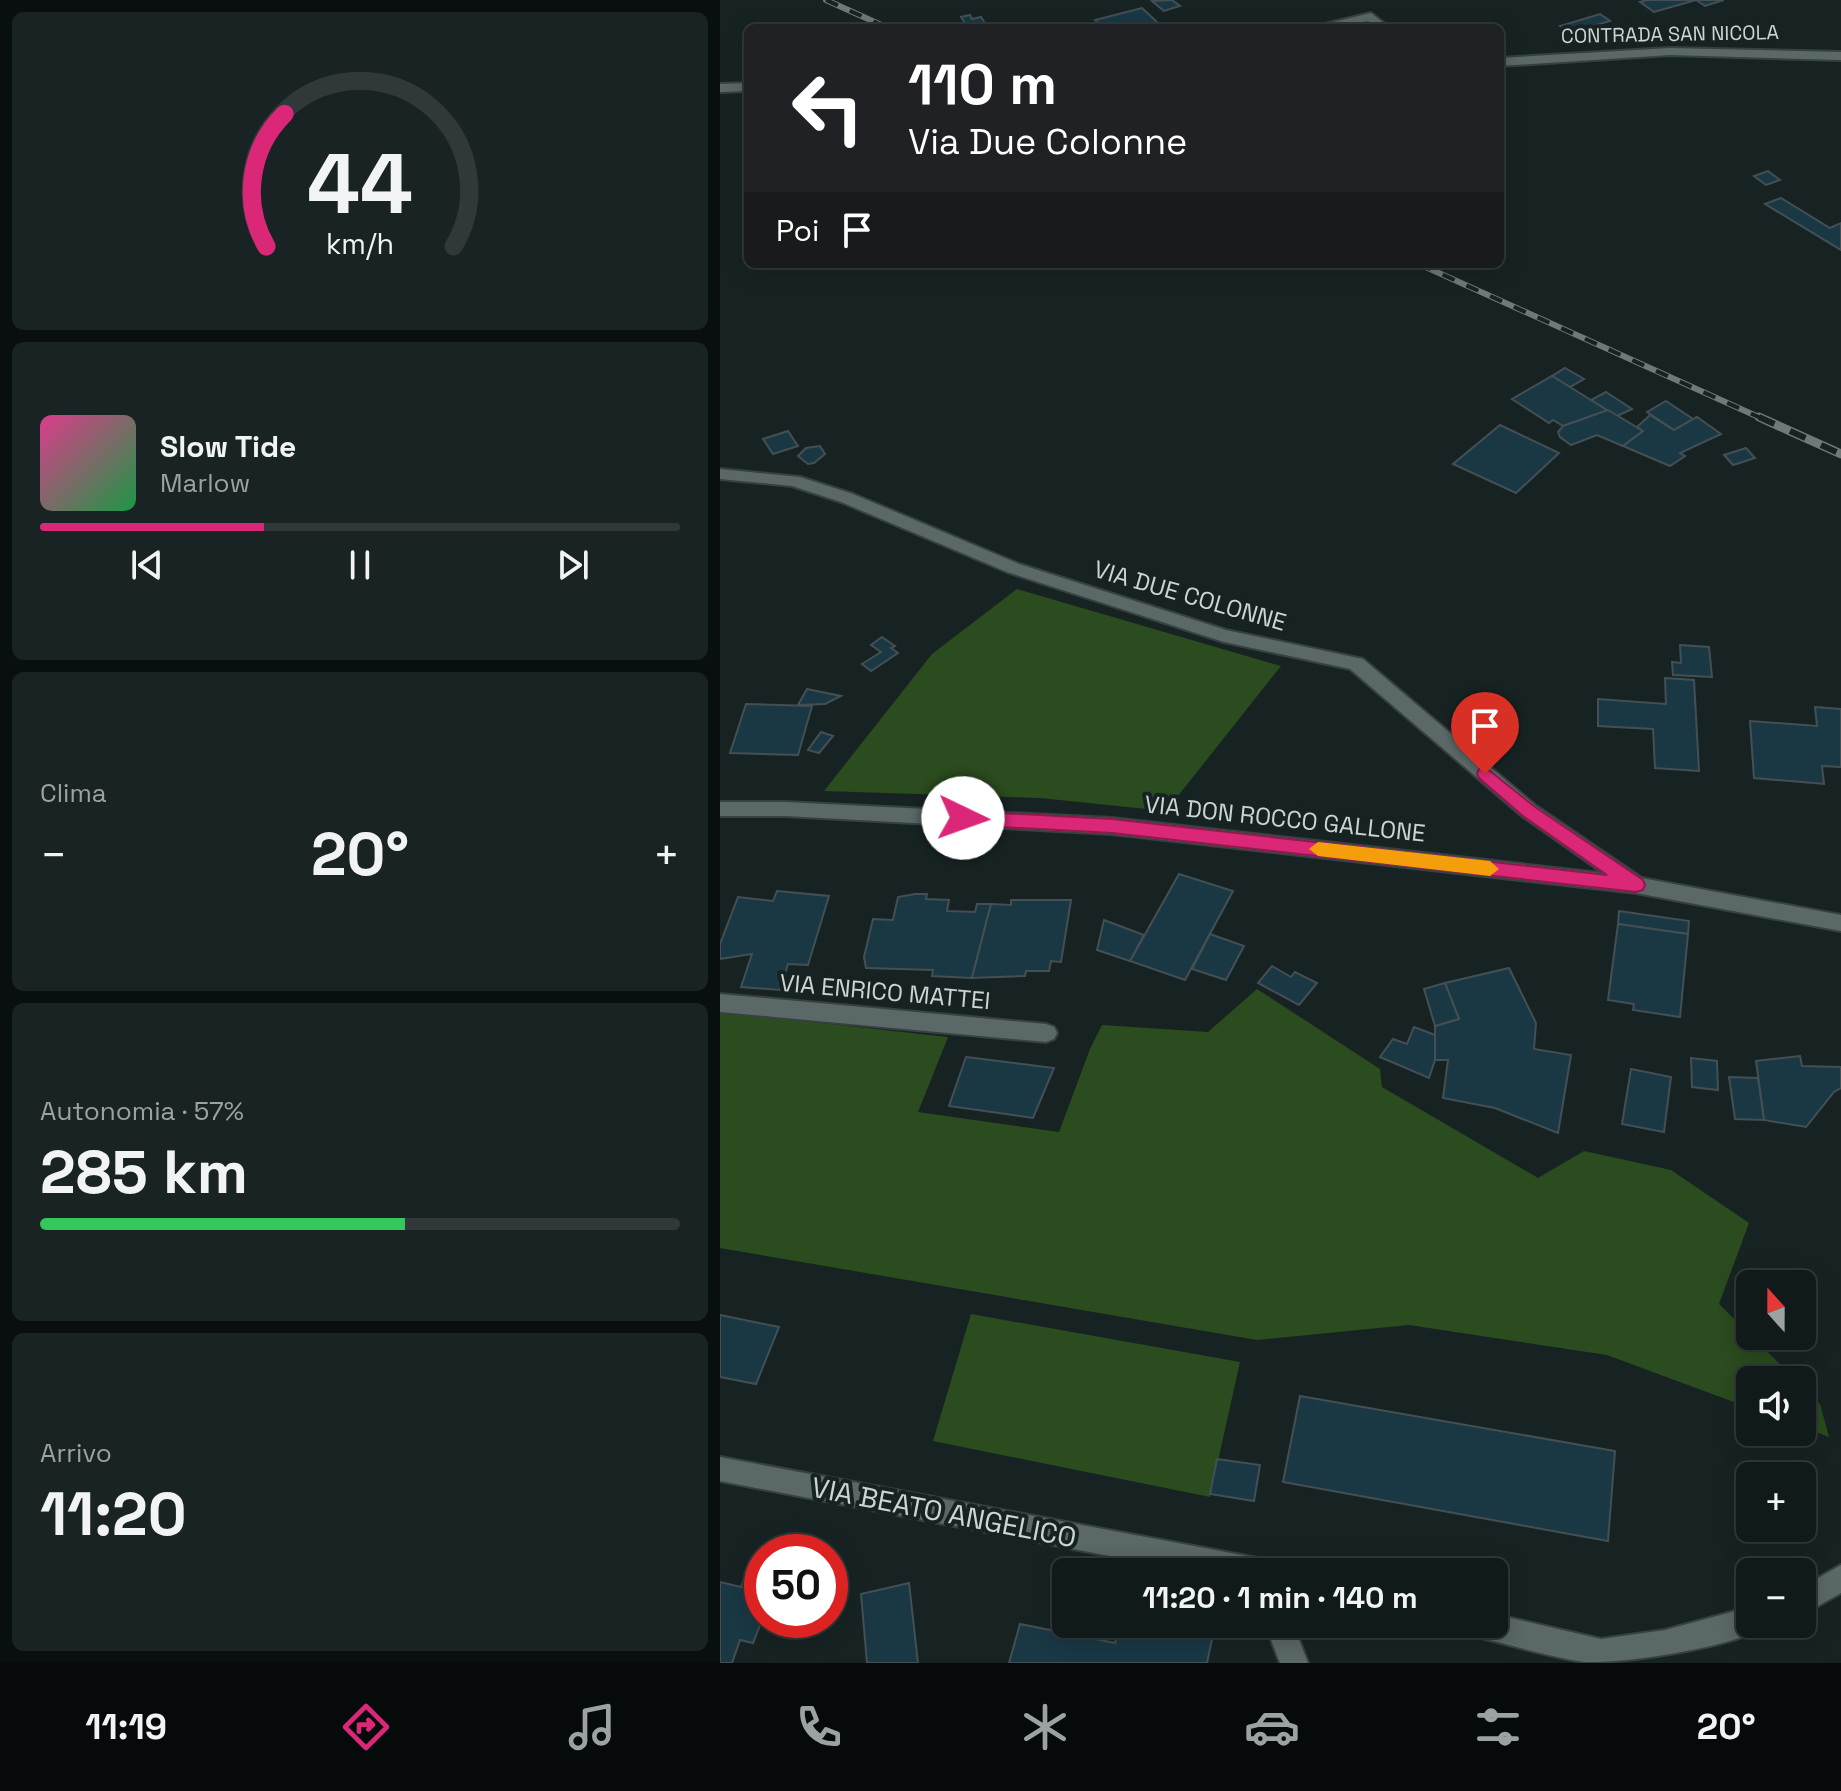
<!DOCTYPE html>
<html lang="it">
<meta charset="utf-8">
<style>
:root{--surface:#111a1a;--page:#1a2323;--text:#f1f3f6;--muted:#9ca1a2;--line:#303839;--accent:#db2777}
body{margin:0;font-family:"Space Grotesk",sans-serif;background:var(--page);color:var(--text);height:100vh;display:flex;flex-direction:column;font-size:30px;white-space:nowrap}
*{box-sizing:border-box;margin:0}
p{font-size:26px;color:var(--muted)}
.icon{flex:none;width:44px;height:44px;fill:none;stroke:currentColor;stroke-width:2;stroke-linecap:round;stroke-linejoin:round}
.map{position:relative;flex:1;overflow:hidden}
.side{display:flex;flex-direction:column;gap:12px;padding:12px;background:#090e0e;width:720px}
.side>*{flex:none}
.guide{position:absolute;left:24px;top:24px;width:760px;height:244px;border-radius:12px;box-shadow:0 4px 20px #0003,0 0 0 2px var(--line);background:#202124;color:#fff;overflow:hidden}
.needle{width:52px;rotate:339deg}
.tools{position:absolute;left:1016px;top:1270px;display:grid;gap:16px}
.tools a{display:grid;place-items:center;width:80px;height:80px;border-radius:12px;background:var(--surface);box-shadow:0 4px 20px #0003,0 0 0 2px var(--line);font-size:40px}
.speed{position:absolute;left:24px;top:1534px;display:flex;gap:16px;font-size:40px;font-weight:700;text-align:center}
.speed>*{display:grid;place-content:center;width:104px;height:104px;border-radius:50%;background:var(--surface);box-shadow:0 4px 20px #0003,0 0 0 2px var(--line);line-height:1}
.speed .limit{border:12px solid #d22;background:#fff;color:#111}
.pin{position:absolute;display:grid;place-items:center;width:68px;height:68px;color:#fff;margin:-82px -34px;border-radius:50% 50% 50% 0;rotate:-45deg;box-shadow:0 0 8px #0007}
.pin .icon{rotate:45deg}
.me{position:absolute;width:88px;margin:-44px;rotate:93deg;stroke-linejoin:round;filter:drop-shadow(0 0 6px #0008)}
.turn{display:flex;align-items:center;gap:28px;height:168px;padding:0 32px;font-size:36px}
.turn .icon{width:104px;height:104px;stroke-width:2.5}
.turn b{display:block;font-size:56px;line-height:68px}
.then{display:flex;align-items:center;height:76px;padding:0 32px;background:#0003;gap:16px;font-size:30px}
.big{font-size:60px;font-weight:700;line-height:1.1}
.side .tile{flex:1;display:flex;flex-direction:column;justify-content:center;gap:12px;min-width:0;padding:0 28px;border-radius:12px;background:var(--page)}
.side .dial{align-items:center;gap:0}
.dial svg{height:208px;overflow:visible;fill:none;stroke:var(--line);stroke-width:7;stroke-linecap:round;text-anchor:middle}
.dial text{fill:var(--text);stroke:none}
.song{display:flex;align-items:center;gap:24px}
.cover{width:96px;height:96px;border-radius:12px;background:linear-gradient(135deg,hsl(330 70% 55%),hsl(140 70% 35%))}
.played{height:8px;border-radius:4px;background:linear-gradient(90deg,var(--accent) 35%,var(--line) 35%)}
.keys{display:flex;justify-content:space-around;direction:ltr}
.heat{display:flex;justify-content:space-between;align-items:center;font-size:44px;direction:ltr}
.charge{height:12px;border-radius:6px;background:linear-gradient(90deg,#34c759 57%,var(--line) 0)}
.trip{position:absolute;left:332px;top:1558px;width:456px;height:80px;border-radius:12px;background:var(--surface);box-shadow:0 4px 20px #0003,0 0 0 2px var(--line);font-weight:700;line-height:80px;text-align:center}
.tab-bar{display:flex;height:128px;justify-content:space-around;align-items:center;background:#070a0a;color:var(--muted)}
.tab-bar .icon{width:56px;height:56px}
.tab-bar .current{color:var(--accent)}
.tab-bar b{font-size:36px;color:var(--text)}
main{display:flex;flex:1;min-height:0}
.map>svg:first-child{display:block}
.green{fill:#2b4c1e}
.building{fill:#193844;stroke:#444f53;stroke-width:2}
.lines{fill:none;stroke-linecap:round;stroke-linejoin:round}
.lane-casing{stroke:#384040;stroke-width:4}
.street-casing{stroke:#384040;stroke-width:4}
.secondary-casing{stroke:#384040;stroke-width:4}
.lane{fill:#5b6868;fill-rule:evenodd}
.street{fill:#5b6868;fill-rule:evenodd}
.secondary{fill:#5b6868;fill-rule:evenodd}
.rail-far1-casing{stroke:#6f7979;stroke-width:6}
.rail-casing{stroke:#6f7979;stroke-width:9}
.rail-far1{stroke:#172323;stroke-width:4;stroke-dasharray:13;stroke-linecap:butt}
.rail{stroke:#172323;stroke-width:6;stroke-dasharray:17;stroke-linecap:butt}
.route{fill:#db2777;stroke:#8e194d;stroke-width:2}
.slow{fill:#f59e0b}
.labels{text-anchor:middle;stroke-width:8;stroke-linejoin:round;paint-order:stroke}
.far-street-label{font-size:20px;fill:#cdd4d4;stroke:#172323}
.street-label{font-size:24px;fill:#cdd4d4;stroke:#172323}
.near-street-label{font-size:28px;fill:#cdd4d4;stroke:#172323}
</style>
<main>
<section class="side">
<div class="tile dial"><svg viewBox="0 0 100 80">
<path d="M14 69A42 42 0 1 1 86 69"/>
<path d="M14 69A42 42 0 0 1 21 18" stroke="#db2777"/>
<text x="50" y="56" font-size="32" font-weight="700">44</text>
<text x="50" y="72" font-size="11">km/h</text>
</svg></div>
<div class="tile">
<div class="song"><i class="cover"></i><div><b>Slow Tide</b><p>Marlow</p></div></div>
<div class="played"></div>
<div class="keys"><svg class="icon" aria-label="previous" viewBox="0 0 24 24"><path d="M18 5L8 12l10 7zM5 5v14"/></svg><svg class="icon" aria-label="pause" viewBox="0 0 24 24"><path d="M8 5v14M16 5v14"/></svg><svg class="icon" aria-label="next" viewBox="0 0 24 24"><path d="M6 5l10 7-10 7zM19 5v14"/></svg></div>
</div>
<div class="tile"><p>Clima</p>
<div class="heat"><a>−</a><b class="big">20°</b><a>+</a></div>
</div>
<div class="tile"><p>Autonomia · 57%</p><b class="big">285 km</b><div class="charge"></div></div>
<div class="tile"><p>Arrivo</p><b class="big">11:20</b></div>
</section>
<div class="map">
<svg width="1121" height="1663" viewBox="0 0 1121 1663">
<rect width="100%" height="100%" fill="#172323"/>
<!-- green -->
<g class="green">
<polygon points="297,589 561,666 446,811 320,798 104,791 212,654"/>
<polygon points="537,989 660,1069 662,1087 818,1178 864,1151 951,1170 1029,1223 999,1304 1076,1380 1030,1380 1030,1408 887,1355 689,1325 537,1340 0,1248 0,1012 228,1037 198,1112 339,1132 370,1049 382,1025 488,1032"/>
<polygon points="251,1314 520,1362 490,1497 213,1441"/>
<polygon points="1082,1386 1100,1404 1109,1437 1082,1427"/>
</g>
<!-- building -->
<g class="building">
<polygon points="452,0 460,6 444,11 432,1"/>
<polygon points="927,0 1004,0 985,6 976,0 934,12 920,2"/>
<polygon points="422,8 437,22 413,28 377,28 382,27 375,20"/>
<polygon points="880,14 890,21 850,33 840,26"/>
<polygon points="250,15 252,19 261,17 268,28 248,28 241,17"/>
<polygon points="1048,171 1060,180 1046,185 1034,176"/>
<polygon points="1061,198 1110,228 1121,223 1121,250 1045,204"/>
<polygon points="845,368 864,379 850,387 832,376"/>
<polygon points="832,376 871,400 888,410 843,426 833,420 829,423 792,399"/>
<polygon points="886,392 912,409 897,416 871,400"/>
<polygon points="946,401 973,419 954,430 927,412"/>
<polygon points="888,410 923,431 903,446 877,435 851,445 840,437 838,432 843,426"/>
<polygon points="930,415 954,430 977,417 1001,434 960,453 965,456 950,466 903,446 923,431 917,427"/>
<polygon points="780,425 839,453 796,493 733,464"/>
<polygon points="68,431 78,446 53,454 43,439"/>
<polygon points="100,446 105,454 94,463 88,464 78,456 86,448"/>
<polygon points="1026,448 1035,458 1013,465 1004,455"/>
<polygon points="162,637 175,646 171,648 178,653 151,671 142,664 161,652 151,645"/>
<polygon points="960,645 989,647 992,677 953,675 952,662 961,663"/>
<polygon points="945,678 974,680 979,771 935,768 933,729 878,726 878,699 946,704"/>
<polygon points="87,689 121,696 105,704 78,705"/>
<polygon points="26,704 92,706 78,755 10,753"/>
<polygon points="1095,707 1121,709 1121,767 1102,766 1104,784 1034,778 1030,721 1097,726"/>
<polygon points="101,732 113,736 99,753 88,750"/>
<polygon points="459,874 513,891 465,980 410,961"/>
<polygon points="57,891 109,896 88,965 68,964 60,990 21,987 32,954 0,959 0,944 18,897 53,901"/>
<polygon points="195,894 207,894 206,899 229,900 227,911 255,912 257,904 271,904 252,978 212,976 213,970 146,968 144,957 153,919 173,920 178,897"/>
<polygon points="291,900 351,900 341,962 331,961 329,971 306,971 305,976 252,978 271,904 291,905"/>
<polygon points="899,911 969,921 968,934 898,924"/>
<polygon points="384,920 424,935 410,961 377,950"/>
<polygon points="898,924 968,934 960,1017 913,1010 914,1004 888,1000"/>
<polygon points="490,934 524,946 506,980 472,969"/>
<polygon points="552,966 571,977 575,972 597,983 579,1005 538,983"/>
<polygon points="789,968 816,1023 814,1049 851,1055 838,1133 775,1108 723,1098 728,1060 715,1060 715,1026 739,1019 725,983"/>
<polygon points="725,983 739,1019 715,1026 704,989"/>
<polygon points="694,1027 715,1035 715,1060 709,1078 660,1057 673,1039 687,1044"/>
<polygon points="1080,1056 1082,1066 1121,1067 1121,1088 1114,1092 1086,1127 1044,1120 1036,1061"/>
<polygon points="246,1057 334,1068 313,1118 229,1106"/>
<polygon points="971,1058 997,1061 998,1090 972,1087"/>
<polygon points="911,1069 951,1077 944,1132 902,1124"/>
<polygon points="1009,1077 1038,1078 1044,1120 1015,1119"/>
<polygon points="0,1315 59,1327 36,1384 0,1377"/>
<polygon points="580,1396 895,1451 888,1541 563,1482"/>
<polygon points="497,1459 540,1465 534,1501 490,1494"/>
<polygon points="31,1559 42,1562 42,1620 33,1643 20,1640 12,1663 0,1663 0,1582 21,1587"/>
<polygon points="189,1583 198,1663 147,1663 141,1594"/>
<polygon points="300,1624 395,1643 400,1624 492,1639 487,1663 289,1663"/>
</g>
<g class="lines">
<!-- lane casing -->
<g class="lane-casing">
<g id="lane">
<polygon points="28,83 28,91 0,92 0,84"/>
<polygon points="0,994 326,1024 334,1027 337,1033 334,1039 326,1042 0,1012"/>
</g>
</g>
<!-- street casing -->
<g class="street-casing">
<g id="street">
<polygon points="651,13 670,28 656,28 648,21 614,28 588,28"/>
<polygon points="950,48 1121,52 1121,60 950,55 780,66 780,58"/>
<polygon points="0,469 80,477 133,494 299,564 506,630 643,659 816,806 923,879 926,885 923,891 909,891 802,816 630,669 504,642 287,572 121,502 72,486 0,479"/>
<polygon points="545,1624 573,1624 588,1663 560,1663"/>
</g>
</g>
<!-- secondary casing -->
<g class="secondary-casing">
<g id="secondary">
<polygon points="0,802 65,802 392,818 916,877 1121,915 1121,931 916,893 392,834 65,816 0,816"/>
<polygon points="0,1457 543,1559 552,1563 556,1572 473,1572 0,1481"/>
<polygon points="1121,1565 1121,1593 1082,1615 1082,1587"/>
<path d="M1030,1607V1624H1042L1040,1631C995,1649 911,1663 864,1662C829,1657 795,1646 761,1638L751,1634L747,1624H774V1614L881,1639L945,1630Z"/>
</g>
</g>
<!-- lane -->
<use href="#lane" class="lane"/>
<!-- street -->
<use href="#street" class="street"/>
<!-- secondary -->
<use href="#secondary" class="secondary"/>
<!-- rail-far1 casing -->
<g class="rail-far1-casing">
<g id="rail-far1">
<polyline points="106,0 168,28"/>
<polyline points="699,264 1043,419"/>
</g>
</g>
<!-- rail casing -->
<g class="rail-casing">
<polyline id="rail" points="1039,417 1121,454"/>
</g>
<!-- rail-far1 -->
<use href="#rail-far1" class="rail-far1"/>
<!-- rail -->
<use href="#rail" class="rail"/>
</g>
<!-- route -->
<polygon class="route" points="765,767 815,807 923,880 925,885 923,890 916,892 392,833 243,825 234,818 243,811 392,819 887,875 803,816 759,778 757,774 759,769"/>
<!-- slow -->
<polygon class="slow" points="598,842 770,861 779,869 770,876 598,856 589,849"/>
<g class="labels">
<!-- far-street labels -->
<g class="far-street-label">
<text transform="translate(950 34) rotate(-1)" y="7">CONTRADA SAN NICOLA</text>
</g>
<!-- street labels -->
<g class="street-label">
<text transform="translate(470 596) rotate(16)" y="8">VIA DUE COLONNE</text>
<text transform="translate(565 819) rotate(6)" y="8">VIA DON ROCCO GALLONE</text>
<text transform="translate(165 992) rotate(5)" y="8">VIA ENRICO MATTEI</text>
</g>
<!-- near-street labels -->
<g class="near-street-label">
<text transform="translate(224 1512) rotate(11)" y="10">VIA BEATO ANGELICO</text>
</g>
</g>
</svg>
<div class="tools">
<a><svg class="needle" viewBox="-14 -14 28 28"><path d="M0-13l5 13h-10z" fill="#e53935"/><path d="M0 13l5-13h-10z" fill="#9ca1a2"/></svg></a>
<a><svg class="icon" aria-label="sound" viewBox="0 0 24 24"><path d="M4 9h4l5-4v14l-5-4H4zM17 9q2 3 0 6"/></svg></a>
<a>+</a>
<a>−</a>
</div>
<div class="speed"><div class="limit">50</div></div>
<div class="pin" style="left:765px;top:774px;background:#d93025"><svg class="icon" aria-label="arrive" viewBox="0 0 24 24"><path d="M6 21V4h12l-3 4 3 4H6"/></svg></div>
<svg class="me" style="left:243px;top:818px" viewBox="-20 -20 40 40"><circle r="19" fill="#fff"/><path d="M0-13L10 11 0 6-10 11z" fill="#db2777"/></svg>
<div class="trip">11:20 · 1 min · 140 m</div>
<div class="guide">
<div class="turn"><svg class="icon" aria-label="left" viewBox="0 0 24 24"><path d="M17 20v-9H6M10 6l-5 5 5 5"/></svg><div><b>110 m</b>Via Due Colonne</div></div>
<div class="then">Poi<svg class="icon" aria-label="arrive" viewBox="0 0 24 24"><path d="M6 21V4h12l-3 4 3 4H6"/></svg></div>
</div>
</div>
</main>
<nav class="tab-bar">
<b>11:19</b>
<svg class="icon current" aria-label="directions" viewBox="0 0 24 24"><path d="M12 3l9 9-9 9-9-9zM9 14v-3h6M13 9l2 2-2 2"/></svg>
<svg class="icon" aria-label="music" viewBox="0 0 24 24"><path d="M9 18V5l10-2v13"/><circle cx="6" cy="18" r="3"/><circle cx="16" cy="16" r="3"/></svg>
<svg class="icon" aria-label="phone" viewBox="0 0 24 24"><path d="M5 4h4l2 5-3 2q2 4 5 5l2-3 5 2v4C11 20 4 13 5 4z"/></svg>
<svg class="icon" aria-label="climate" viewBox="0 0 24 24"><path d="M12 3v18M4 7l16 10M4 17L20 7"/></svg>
<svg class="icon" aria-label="car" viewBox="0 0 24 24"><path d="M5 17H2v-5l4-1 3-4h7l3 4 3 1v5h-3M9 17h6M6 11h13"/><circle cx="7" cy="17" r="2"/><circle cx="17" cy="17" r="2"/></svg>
<svg class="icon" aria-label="filters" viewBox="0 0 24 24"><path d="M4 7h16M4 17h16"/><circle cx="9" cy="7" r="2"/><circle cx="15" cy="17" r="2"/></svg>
<b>20°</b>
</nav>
